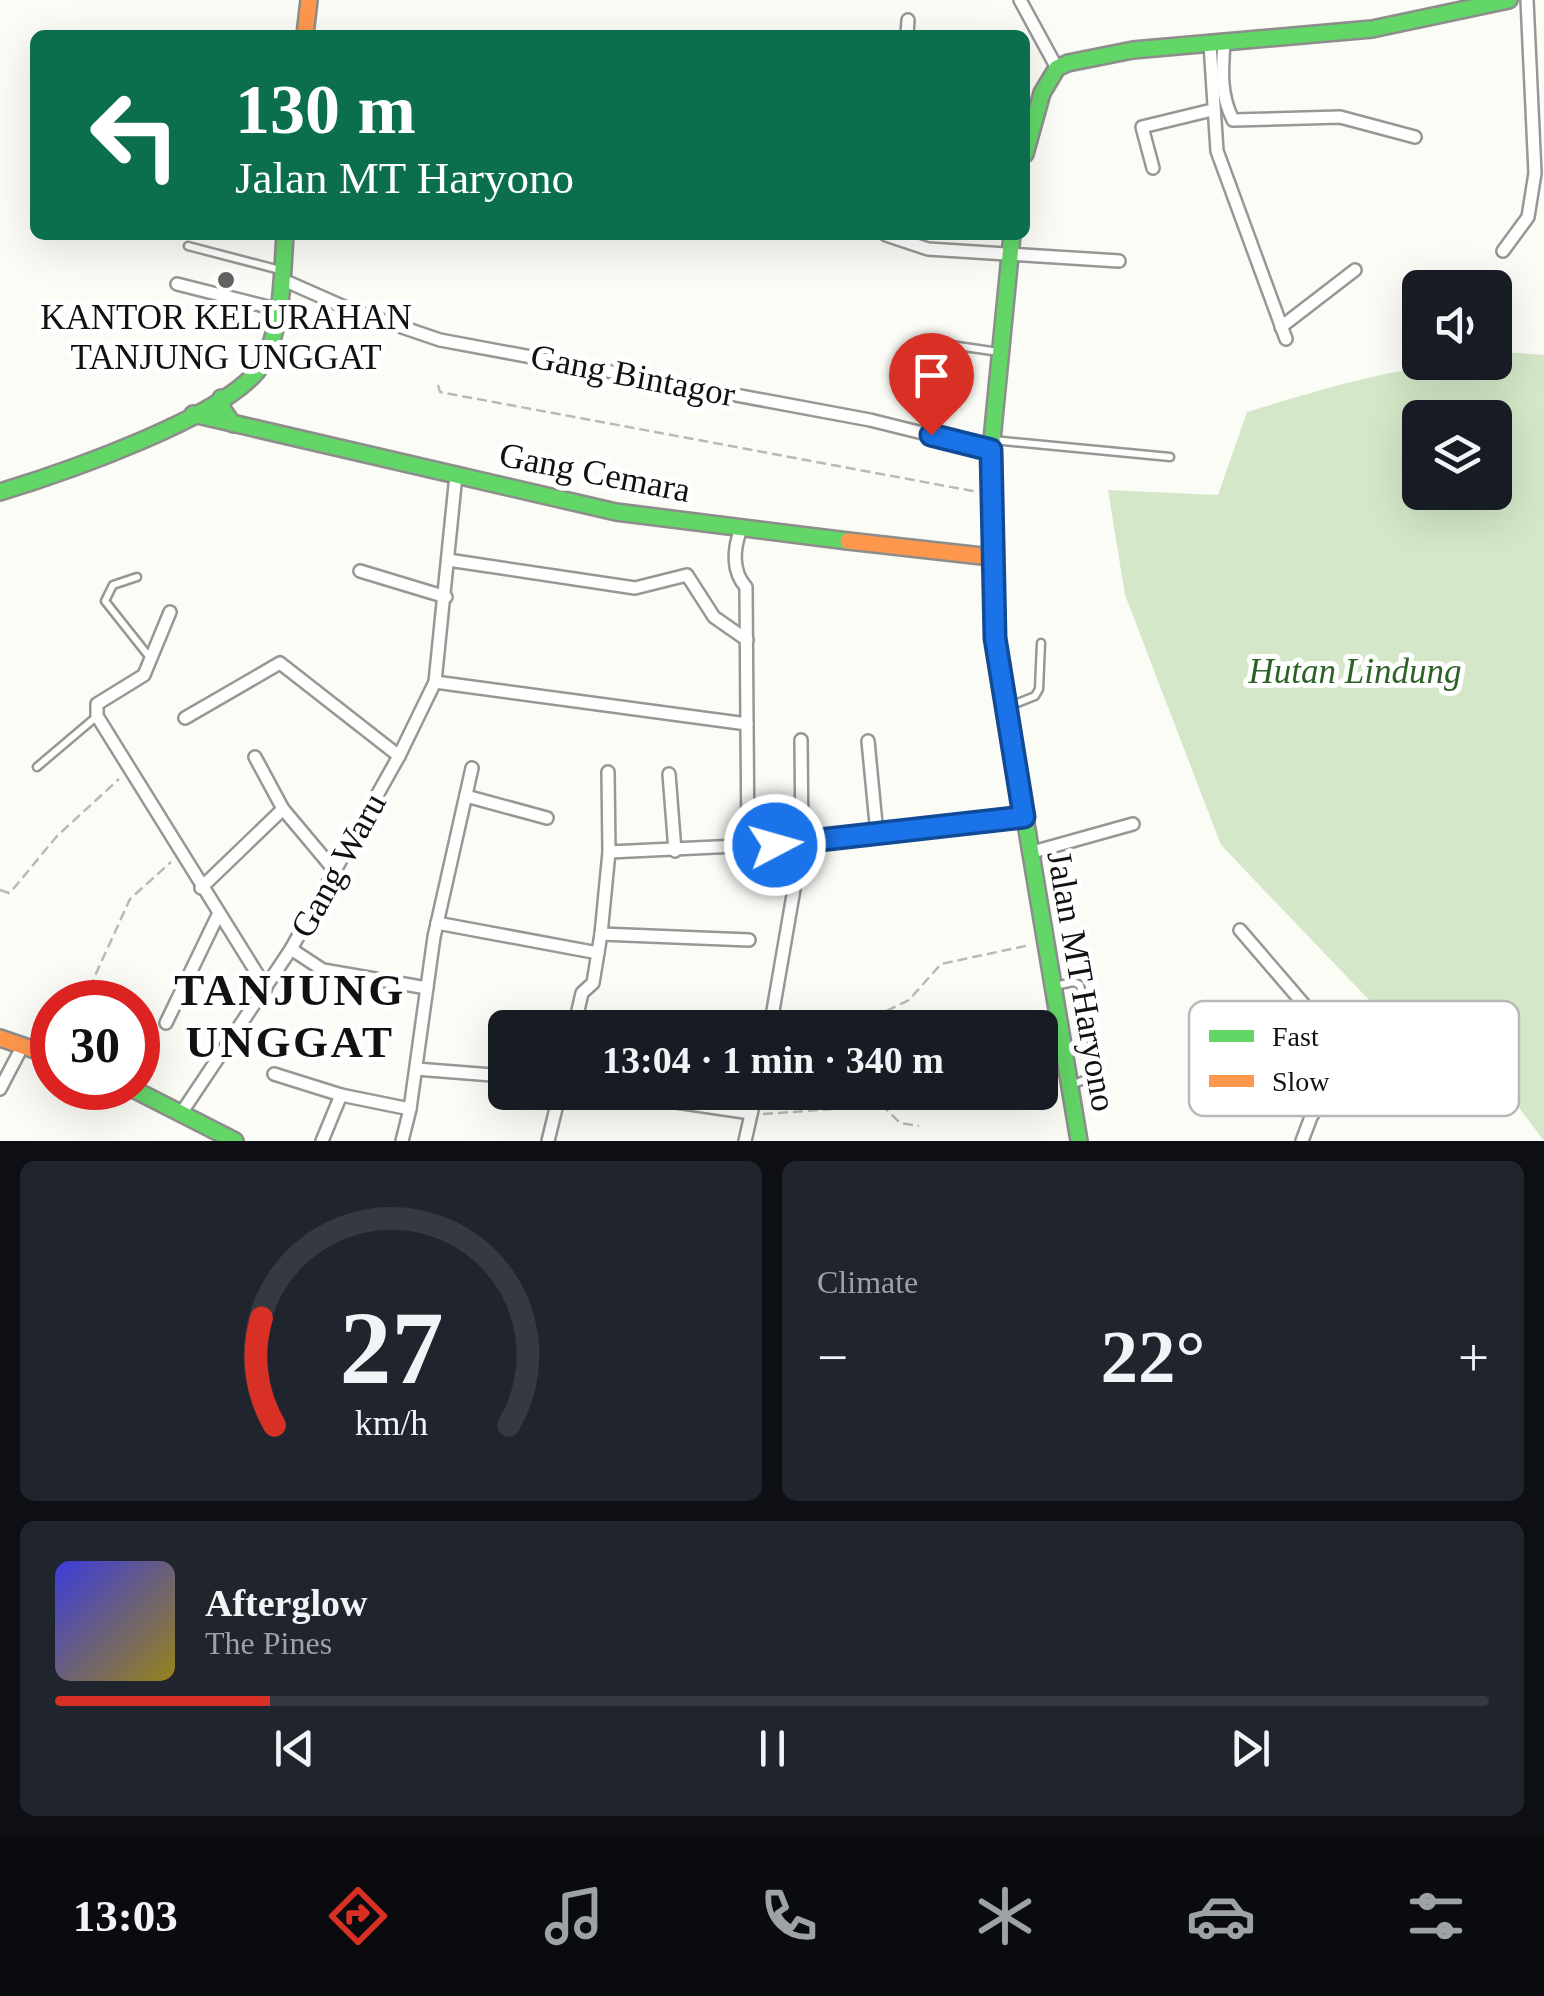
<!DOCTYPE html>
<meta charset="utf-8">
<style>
:root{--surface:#171b24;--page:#20242c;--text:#f1f3f6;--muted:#9ea1a6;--line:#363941;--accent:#d93025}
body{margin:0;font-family:"Times New Roman",serif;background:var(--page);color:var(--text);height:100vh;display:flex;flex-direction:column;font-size:38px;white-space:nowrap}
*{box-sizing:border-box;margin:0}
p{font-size:32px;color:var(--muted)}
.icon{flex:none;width:55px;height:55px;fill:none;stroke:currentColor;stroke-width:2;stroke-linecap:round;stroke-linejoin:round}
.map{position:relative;height:1141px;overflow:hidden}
.sheet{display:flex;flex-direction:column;gap:20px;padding:20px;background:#0d0f14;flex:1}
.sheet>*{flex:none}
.guide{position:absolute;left:30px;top:30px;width:1000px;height:210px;border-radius:15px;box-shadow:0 10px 40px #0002;background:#0b6e4f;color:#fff;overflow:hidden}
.controls{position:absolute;left:1402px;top:270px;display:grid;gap:20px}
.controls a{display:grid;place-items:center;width:110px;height:110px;border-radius:15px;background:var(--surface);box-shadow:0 10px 40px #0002;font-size:50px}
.speed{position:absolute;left:30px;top:980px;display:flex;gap:20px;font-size:50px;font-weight:700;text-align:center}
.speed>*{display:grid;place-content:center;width:130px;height:130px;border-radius:50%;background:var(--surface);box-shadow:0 10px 40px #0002;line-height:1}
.speed .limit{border:15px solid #d22;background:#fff;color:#111}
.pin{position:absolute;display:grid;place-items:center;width:85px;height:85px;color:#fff;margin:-102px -42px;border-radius:50% 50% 50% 0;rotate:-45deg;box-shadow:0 0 10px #0007}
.pin .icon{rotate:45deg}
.me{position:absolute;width:110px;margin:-55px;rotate:84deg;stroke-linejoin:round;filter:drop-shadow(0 0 8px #0008)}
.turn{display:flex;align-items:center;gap:35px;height:210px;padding:0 40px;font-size:45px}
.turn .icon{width:130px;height:130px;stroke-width:2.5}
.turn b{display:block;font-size:70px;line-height:85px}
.big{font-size:75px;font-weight:800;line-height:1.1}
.sheet .widget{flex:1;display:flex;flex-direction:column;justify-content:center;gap:15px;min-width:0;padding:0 35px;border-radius:15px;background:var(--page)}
.sheet .dial{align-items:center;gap:0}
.dial svg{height:260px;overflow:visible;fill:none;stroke:var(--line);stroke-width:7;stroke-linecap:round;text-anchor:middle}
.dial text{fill:var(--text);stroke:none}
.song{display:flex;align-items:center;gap:30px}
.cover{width:120px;height:120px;border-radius:15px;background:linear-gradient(135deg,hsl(240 70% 55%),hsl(50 70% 35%))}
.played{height:10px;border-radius:5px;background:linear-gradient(90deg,var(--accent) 15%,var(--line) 15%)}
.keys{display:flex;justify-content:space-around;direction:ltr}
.heat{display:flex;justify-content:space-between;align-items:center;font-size:55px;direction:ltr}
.sheet .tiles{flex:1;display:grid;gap:20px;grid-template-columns:1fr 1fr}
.widget:last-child{grid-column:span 2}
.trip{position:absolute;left:488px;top:1010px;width:570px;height:100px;border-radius:15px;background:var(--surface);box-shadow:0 10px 40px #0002;font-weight:800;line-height:100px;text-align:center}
.tabs{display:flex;height:160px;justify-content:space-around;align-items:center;background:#090b0e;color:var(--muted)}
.tabs .icon{width:70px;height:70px}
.tabs .on{color:var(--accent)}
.tabs b{font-size:45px;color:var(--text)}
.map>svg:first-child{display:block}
.forest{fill:#d4e7c8;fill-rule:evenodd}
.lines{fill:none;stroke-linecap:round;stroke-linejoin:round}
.lane-casing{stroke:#979795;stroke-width:11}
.street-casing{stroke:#979795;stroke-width:16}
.fast-casing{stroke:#8d8d8b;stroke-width:20}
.slow-casing{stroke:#8d8d8b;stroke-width:20}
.path{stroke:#b9b9b8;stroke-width:2.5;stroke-dasharray:10 5;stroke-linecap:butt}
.lane{stroke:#fffffe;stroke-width:6}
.street{stroke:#fffffe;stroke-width:11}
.fast{stroke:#63d668;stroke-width:15}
.slow{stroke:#ff974d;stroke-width:15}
.route-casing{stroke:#114b97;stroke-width:25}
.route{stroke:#1a73e8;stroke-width:18}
.poi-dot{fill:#636362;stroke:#fff;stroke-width:4}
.labels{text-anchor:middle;stroke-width:10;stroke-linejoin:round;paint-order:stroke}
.poi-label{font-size:35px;fill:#111;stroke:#fff}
.street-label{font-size:35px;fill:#111;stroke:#fff}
.park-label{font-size:35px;font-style:italic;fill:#2d6227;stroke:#fff}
.district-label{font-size:45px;font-weight:bold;letter-spacing:2.5px;fill:#111;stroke:#fff}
.key{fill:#fff;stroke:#b8b8b8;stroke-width:2.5}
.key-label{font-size:28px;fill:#111}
</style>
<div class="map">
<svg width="1544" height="1141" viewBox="0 0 1544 1141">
<rect width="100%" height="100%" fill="#fcfcf7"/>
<!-- forest -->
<path class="forest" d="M1505,352L1544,355V1141L1491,1070L1413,1046L1221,845L1125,595L1108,490L1218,495L1247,412C1330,387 1407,362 1495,362V354ZM1420,418H1495V492H1420Z"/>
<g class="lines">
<!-- lane casing -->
<g class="lane-casing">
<g id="lane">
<polyline points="188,246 280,270"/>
<polyline points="923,341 999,352"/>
<polyline points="993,440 1170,457"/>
<polyline points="137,577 113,585 105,601 151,659"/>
<polyline points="1010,706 1035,696 1039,689 1041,643"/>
<polyline points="37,767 96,717"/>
<polyline points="1054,986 1074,982 1080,985 1098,1070 1095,1076 1071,1085"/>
</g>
</g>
<!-- street casing -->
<g class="street-casing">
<g id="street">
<polyline points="1020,0 1057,68"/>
<polyline points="907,35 908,20"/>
<path d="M1224,43C1222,71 1220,94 1233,120L1340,117L1415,137"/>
<polyline points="1210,44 1217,151 1286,339"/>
<polyline points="1153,168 1142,127 1212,110"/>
<polyline points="886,235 928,249 1119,261"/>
<polyline points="1503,251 1528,217 1535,173 1527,0"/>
<polyline points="281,279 349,309 440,340 870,420 991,450"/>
<polyline points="177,284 276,309"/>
<polyline points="1281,327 1355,270"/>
<path d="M741,529C733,549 732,572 746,587L747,724"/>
<polyline points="448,560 635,588 687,575 714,617 747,640"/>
<polyline points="360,571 446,597"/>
<polyline points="170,612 144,675 97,704 97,716 266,988"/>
<polyline points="435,682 747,724 748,847"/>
<polyline points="185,718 280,663 399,756"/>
<polyline points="868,741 877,834"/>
<polyline points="255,757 283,809 335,871"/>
<polyline points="669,774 675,851"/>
<polyline points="466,796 547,818"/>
<polyline points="609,852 802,843 1024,817"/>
<polyline points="1029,853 1133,824"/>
<polyline points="201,888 283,809"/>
<polyline points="437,923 598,953"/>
<polyline points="1240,930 1350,1058 1311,1117 1302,1141"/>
<polyline points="601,934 749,940"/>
<polyline points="291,949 323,970 427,988"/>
<polyline points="166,1023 218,915"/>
<polyline points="574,1028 582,993 593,983 601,934 609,852 608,772"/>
<polyline points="770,1028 802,843 801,740"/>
<polyline points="416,1069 505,1076"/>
<polyline points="274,1074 341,1095 410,1109"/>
<polyline points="0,1089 22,1047"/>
<polyline points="642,1092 676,1102 751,1113"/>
<polyline points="182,1112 291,949 399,756 435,682 456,475"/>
<polyline points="322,1141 341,1095"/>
<polyline points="402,1141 410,1109 434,937 472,768"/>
<polyline points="548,1141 560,1092"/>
<polyline points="745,1141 756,1092"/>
</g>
</g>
<!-- fast casing -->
<g class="fast-casing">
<g id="fast">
<polyline points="1025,154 1042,93 1057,68 1068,63 1133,50 1372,29 1509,0"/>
<polyline points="1012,235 992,440 995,638 1079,1141"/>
<polyline points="221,398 223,410 233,424"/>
<polyline points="193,414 616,512 848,541"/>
<path d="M0,492C59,474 233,415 262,364C283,326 282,277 285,235"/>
<polyline points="131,1088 235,1141"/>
</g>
</g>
<!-- slow casing -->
<g class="slow-casing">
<g id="slow">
<polyline points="305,35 309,0"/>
<polyline points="848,541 991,557"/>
<polyline points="0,1038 52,1056"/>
</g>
</g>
<!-- path -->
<g class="path">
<polyline points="438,385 440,392 978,492"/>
<polyline points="0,890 9,893 14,888 57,836 119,779"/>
<polyline points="83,1002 130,899 171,862"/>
<polyline points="865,1028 866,1021 909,1000 941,964 1030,945"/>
<polyline points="881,1104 900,1123 919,1126"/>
<polyline points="763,1114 876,1106 888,1092"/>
</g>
<!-- lane -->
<use href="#lane" class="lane"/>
<!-- street -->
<use href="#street" class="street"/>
<!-- fast -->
<use href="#fast" class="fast"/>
<!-- slow -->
<use href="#slow" class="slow"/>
</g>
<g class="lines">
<!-- route casing -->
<g class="route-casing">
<polyline id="route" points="775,845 1024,817 995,638 991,450 931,435"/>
</g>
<!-- route -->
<use href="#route" class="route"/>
</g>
<!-- markers -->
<circle class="poi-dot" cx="226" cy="280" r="10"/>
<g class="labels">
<!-- poi labels -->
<g class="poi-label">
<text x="226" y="329">KANTOR KELURAHAN<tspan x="226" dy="40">TANJUNG UNGGAT</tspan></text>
</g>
<!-- street labels -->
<g class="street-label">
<text transform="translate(633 375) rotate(11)" y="12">Gang Bintagor</text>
<text transform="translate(595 472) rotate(11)" y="12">Gang Cemara</text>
<text transform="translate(338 865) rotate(-61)" y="12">Gang Waru</text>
<text transform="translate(1082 981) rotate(80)" y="12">Jalan MT Haryono</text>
</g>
<!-- park labels -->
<g class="park-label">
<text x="1355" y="683">Hutan Lindung</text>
</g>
<!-- district labels -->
<g class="district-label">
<text x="290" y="1005">TANJUNG<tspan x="290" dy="52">UNGGAT</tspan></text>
</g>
</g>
<!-- legend -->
<rect x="1189" y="1001" width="330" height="115" rx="15" class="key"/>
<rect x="1209" y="1030" width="45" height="12" fill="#63d668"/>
<rect x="1209" y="1075" width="45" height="12" fill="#ff974d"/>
<g class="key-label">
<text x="1272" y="1046">Fast</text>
<text x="1272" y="1091">Slow</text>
</g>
</svg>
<div class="controls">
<a><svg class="icon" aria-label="sound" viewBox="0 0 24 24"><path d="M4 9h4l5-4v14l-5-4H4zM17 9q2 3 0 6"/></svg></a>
<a><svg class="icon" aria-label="layers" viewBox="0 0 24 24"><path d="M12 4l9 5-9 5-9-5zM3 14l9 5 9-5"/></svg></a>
</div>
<div class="speed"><div class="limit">30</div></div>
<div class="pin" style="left:931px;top:435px;background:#d93025"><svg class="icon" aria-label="arrive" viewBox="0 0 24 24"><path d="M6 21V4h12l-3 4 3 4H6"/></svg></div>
<svg class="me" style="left:775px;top:845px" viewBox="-20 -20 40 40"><circle r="17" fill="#1a73e8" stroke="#fff" stroke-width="3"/><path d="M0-11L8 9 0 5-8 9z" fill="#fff"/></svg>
<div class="trip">13:04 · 1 min · 340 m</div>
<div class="guide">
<div class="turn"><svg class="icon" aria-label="left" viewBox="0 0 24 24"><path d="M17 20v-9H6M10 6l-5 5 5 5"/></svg><div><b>130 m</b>Jalan MT Haryono</div></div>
</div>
</div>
<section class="sheet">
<div class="tiles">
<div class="widget dial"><svg viewBox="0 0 100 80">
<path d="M14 69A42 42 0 1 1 86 69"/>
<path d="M14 69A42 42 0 0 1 10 36" stroke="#d93025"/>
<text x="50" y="56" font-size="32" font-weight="700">27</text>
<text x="50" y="72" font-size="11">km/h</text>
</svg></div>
<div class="widget"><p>Climate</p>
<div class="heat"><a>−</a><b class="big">22°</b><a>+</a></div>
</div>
<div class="widget">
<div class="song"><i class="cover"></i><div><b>Afterglow</b><p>The Pines</p></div></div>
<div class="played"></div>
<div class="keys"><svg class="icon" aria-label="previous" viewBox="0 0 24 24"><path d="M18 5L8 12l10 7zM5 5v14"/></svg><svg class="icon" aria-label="pause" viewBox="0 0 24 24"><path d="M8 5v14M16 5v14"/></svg><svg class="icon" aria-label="next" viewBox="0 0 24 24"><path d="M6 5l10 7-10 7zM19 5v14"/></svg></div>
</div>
</div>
</section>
<nav class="tabs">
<b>13:03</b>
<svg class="icon on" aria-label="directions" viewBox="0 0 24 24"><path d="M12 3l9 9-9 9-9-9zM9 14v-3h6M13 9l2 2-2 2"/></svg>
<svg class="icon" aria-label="music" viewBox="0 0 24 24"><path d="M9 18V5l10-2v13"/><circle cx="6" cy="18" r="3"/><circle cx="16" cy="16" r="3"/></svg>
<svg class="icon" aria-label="phone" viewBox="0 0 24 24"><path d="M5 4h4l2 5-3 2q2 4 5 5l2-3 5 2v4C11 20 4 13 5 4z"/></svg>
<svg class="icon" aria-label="climate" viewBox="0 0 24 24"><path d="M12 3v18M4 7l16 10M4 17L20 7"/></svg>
<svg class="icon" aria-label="car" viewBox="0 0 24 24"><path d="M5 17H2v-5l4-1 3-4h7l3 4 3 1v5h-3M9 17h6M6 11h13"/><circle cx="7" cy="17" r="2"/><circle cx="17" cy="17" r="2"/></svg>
<svg class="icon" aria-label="filters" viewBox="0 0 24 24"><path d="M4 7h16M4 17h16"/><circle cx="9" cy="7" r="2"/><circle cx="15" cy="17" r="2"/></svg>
</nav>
